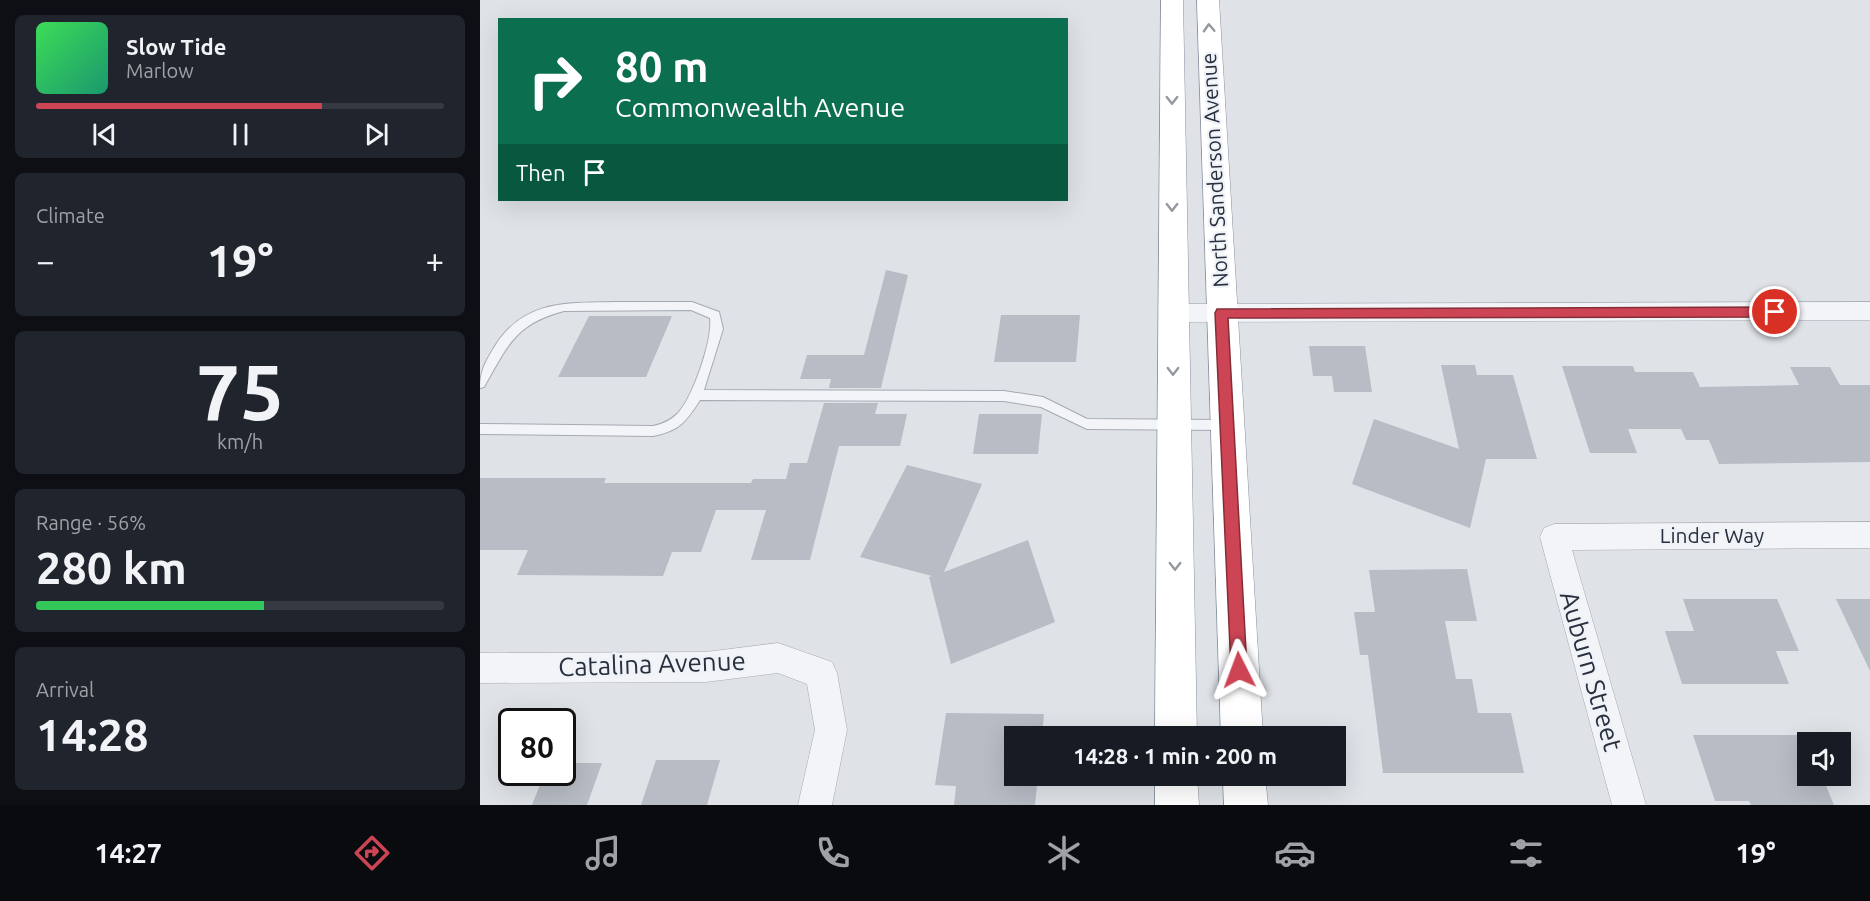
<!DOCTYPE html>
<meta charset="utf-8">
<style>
:root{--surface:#171b24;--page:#20242c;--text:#f1f3f6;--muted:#9ea1a6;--line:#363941;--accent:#cd4555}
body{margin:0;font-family:Ubuntu,sans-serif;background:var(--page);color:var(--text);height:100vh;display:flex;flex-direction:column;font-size:22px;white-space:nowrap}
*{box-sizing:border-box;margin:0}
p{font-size:20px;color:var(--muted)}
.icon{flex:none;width:33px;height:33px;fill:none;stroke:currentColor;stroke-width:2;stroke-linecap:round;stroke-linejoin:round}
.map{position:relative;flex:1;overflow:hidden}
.sheet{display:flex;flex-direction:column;gap:15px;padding:15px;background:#0d0f14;width:480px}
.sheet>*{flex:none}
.guide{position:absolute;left:18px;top:18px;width:570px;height:183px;border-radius:0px;box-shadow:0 6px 24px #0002;background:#0b6e4f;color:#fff;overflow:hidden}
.buttons{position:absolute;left:1317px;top:732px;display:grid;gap:12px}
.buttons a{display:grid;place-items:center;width:54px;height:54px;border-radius:0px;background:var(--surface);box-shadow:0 6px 24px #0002;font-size:30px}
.speed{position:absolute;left:18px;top:708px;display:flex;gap:12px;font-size:30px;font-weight:700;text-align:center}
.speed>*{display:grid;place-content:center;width:78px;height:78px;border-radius:50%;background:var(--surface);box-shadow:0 6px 24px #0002;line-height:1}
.speed .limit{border:3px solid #111;border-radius:9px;background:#fff;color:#111}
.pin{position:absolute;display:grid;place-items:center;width:51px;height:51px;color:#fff;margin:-26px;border:3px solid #fff;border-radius:50%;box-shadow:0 2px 6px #0007}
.me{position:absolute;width:66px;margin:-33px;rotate:357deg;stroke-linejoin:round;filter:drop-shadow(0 0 4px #0008)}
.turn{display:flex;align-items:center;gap:21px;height:126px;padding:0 18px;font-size:27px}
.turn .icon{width:78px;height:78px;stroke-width:2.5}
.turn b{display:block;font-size:42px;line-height:51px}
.then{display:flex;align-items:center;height:57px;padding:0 18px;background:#0003;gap:12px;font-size:22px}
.big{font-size:45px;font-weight:700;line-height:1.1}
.sheet .card{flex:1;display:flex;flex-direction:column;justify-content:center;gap:9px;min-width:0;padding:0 21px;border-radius:9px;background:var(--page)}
.sheet .dial{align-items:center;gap:0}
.dial b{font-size:78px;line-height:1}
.song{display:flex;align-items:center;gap:18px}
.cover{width:72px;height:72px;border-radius:9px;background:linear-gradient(135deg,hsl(130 70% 55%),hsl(160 70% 35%))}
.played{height:6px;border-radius:3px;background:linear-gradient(90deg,var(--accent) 70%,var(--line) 70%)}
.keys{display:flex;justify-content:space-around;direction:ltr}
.heat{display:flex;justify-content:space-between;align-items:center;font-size:33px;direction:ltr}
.charge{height:9px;border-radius:4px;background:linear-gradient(90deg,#34c759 56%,var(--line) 0)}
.trip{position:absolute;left:524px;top:726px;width:342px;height:60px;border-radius:0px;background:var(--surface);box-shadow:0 6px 24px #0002;font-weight:700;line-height:60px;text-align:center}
.menu{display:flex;height:96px;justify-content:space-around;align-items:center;background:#090b0e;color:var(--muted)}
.menu .icon{width:42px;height:42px}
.menu .on{color:var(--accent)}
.menu b{font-size:27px;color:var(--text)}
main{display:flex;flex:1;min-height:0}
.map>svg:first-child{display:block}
.building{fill:#b7bcc5}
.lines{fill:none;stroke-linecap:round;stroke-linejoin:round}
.service-casing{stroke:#a4aab2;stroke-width:2}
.minor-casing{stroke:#a4aab2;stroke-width:1}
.trunk-casing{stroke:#87909f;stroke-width:1}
.service{fill:#f2f4f7;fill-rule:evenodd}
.minor{fill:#f2f4f7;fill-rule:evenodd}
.trunk{fill:#fff;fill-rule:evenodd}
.oneway{stroke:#94989f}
.route{fill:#cd4555;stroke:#852d37;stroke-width:1.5}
.labels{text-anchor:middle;stroke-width:4.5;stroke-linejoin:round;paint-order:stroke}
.street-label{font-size:21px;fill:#28303f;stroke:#eff2f6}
.near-street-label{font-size:26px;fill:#28303f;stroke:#eff2f6}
</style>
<main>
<section class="sheet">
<div class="card">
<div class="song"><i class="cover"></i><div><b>Slow Tide</b><p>Marlow</p></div></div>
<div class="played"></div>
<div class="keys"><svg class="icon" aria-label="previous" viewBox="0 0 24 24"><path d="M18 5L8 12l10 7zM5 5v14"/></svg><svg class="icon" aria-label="pause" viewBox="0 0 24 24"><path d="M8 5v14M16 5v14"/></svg><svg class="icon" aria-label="next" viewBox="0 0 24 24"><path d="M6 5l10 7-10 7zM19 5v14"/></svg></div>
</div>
<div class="card"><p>Climate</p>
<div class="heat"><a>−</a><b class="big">19°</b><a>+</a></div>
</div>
<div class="card dial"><b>75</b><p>km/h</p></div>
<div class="card"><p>Range · 56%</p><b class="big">280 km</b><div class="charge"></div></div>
<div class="card"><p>Arrival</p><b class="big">14:28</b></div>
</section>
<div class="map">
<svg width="1390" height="805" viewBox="0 0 1390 805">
<rect width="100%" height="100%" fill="#dfe3e8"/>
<!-- building -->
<g class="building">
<polygon points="406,270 428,275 401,388 349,388 351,379 320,379 327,355 384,355"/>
<polygon points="521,315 600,315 596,362 514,362"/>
<polygon points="109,316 192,316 166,377 78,377"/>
<polygon points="829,346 885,346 892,392 854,392 852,376 833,376"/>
<polygon points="961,365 995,365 997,375 1033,375 1057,459 1006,459 990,528 872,484 894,419 979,449"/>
<polygon points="1082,366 1153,366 1155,372 1213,372 1220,387 1319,385 1310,367 1350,367 1360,385 1390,385 1390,462 1239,464 1229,440 1206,440 1201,429 1148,429 1157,453 1110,453"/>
<polygon points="344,403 398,403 395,414 427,414 420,446 359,446 330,560 271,560 286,510 236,510 221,552 192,552 183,576 37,575 48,550 0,550 0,478 126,478 124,483 271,483 273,479 306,479 310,463 327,463"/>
<polygon points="499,414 562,414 558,454 493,454"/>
<polygon points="427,465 502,484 464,572 548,540 575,622 471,664 449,577 452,576 380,557"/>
<polygon points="987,569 997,621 965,621 976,679 992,679 998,713 1031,713 1044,773 903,773 888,655 880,655 874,612 895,612 889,570"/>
<polygon points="1203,599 1297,599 1319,651 1296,651 1309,684 1202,684 1185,631 1214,631"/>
<polygon points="1356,599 1390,599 1390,671"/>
<polygon points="466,713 564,714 562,736 534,736 534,776 558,776 555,805 474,805 476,786 455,785"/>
<polygon points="1213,735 1326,735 1329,742 1328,776 1342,776 1354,805 1271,805 1269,801 1235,801"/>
<polygon points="176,760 240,760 227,805 161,805"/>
<polygon points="82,763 122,763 107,805 52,805 65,772 82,772"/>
</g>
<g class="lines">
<!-- service casing -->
<g class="service-casing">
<path id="service" d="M212,302L239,312L243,329L224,390L524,391L563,397L607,419L746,420L750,421L752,425L750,429L746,430L607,429L561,407L524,401L220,400C206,422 199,431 173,436L0,434V424L173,426C183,424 190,421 198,413C213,397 233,339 230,318L211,310L84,311C35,324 28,345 4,387L0,388C0,370 6,361 15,346C44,300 86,303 134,302C160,302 186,302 212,302Z"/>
</g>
<!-- minor casing -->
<g class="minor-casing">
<g id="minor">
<polygon points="1390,302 1390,320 693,322 685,320 681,313 685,306 693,304"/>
<polygon points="1390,522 1390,548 1092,550 1166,805 1132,805 1060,537 1064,528 1074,524"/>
<polygon points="298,643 352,662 357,673 367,730 352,805 318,805 335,730 327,684 298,673 226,682 0,683 0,653 226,652"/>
</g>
</g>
<!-- trunk casing -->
<g class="trunk-casing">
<g id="trunk">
<polygon points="681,0 703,0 717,736 675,736"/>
<polygon points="717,0 739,0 783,736 741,736"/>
<polygon points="675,776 717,776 719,805 675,805"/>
<polygon points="743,776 785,776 788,805 744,805"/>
</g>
</g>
<!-- service -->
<use href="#service" class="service"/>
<!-- minor -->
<use href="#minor" class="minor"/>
<!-- trunk -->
<use href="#trunk" class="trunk"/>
</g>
<!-- one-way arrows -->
<defs><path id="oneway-chevron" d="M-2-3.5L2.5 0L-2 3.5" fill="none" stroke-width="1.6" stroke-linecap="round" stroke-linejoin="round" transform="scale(1.5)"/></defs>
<g class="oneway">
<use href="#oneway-chevron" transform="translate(729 28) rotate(-93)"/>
<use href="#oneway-chevron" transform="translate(692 100) rotate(90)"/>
<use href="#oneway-chevron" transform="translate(692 207) rotate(90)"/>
<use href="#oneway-chevron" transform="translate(693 371) rotate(90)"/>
<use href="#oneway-chevron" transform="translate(695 566) rotate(90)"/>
</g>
<!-- route -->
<polygon class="route" points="1295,307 1301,312 1295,317 748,318 767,670 765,676 759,678 753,676 751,670 735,313 737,309"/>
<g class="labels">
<!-- street labels -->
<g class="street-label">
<text transform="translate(735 170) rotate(-93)" y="7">North Sanderson Avenue</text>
<text x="1232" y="543">Linder Way</text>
</g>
<!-- near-street labels -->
<g class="near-street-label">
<text transform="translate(172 664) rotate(-2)" y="9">Catalina Avenue</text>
<text transform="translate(1111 671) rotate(74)" y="9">Auburn Street</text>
</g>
</g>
</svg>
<div class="buttons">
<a><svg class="icon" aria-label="sound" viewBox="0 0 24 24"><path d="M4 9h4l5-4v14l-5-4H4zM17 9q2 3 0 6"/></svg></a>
</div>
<div class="speed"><div class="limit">80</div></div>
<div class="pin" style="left:1295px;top:312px;background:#d93025"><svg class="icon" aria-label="arrive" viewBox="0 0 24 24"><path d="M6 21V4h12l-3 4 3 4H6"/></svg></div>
<svg class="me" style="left:759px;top:670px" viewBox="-20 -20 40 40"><path d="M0-17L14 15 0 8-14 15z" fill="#cd4555" stroke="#fff" stroke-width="4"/></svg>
<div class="trip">14:28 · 1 min · 200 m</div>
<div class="guide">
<div class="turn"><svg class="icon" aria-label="right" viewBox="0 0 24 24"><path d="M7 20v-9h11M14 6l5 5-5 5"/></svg><div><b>80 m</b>Commonwealth Avenue</div></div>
<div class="then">Then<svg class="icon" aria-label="arrive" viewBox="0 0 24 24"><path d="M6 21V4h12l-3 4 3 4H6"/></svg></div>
</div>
</div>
</main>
<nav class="menu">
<b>14:27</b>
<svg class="icon on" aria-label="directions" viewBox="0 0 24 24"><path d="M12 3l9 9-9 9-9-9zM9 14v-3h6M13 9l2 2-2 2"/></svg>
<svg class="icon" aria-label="music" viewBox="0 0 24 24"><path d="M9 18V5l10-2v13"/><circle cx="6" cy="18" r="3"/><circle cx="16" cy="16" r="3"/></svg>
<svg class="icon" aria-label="phone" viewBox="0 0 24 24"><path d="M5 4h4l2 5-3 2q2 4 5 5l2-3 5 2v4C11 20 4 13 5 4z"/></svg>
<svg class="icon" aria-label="climate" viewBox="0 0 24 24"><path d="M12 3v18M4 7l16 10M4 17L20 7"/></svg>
<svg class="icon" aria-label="car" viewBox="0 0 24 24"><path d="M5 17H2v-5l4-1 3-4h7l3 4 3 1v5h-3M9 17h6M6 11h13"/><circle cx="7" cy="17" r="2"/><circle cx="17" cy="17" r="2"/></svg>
<svg class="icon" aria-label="filters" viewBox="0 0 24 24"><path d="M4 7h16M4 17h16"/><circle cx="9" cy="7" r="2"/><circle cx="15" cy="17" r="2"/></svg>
<b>19°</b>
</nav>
